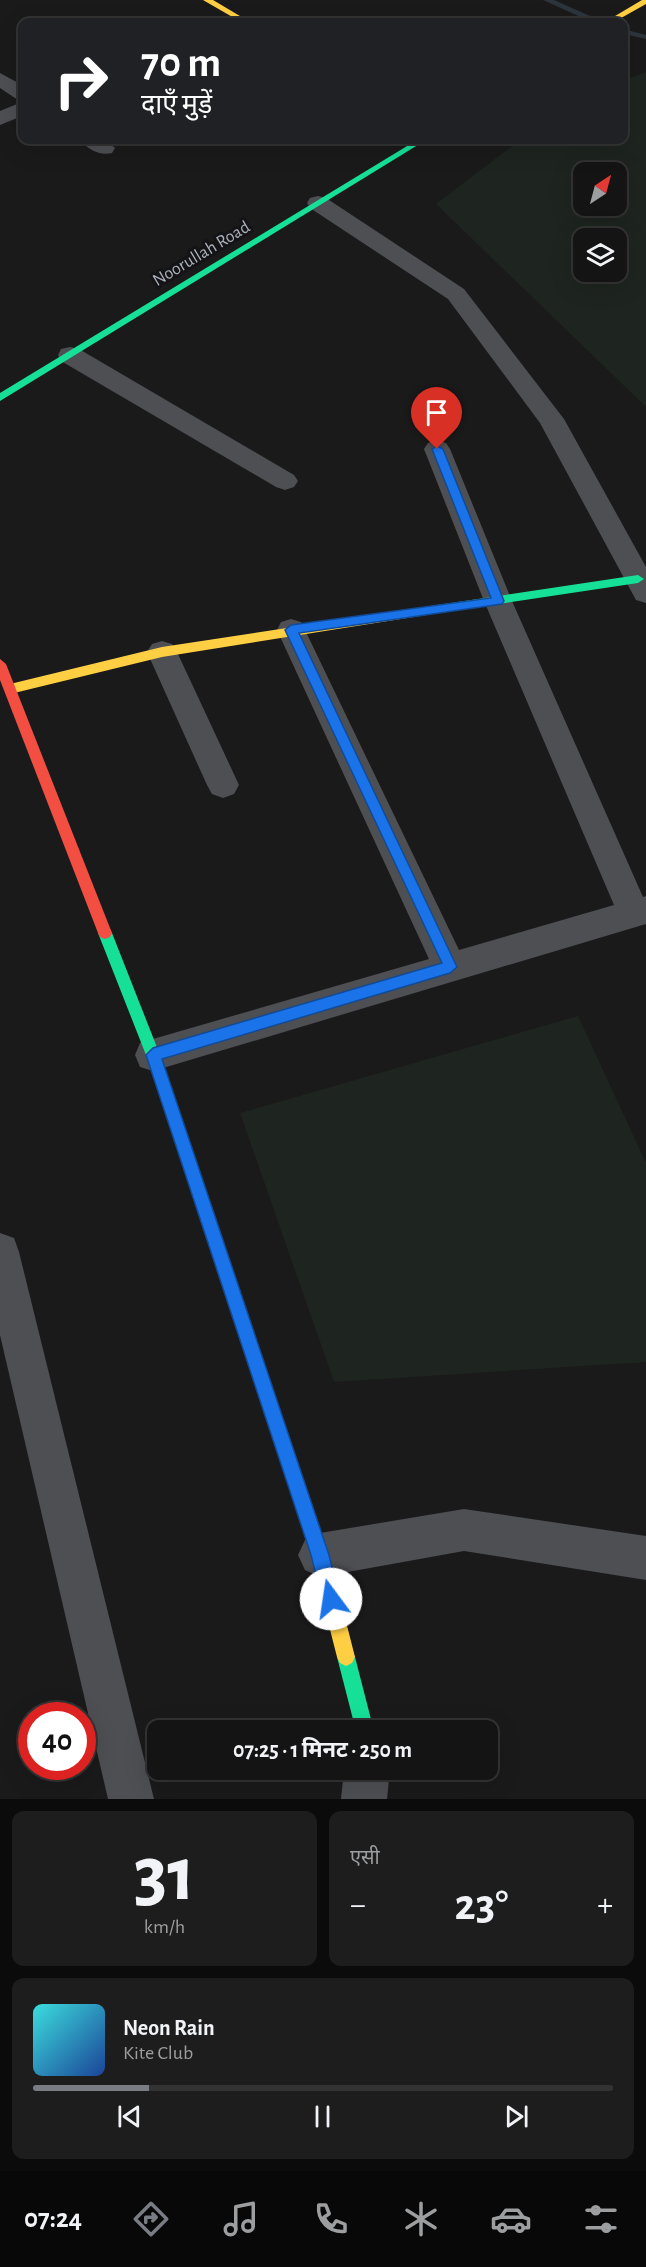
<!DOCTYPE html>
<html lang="hi">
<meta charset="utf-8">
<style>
:root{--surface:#141414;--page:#1d1d1d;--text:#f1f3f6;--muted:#9d9ea0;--line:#333334;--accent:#797c83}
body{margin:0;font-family:"Alegreya Sans","Noto Sans Devanagari",sans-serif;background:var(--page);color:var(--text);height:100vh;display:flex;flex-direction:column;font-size:22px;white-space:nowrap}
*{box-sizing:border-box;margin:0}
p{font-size:20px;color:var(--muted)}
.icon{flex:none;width:33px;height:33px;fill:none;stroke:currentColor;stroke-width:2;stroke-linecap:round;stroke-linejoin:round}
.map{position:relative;height:1799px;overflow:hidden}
.details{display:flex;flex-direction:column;gap:12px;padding:12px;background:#0b0b0b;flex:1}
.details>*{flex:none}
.top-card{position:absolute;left:18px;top:18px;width:610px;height:126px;border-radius:12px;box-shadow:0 6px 24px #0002,0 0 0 2px var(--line);background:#202124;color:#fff;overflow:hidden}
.needle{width:39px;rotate:36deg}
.tools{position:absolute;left:573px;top:162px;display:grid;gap:12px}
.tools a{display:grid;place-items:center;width:54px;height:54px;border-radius:12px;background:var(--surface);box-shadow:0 6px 24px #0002,0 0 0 2px var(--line);font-size:30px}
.speed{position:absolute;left:18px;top:1702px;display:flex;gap:12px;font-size:30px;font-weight:700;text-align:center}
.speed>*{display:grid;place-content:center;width:78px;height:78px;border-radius:50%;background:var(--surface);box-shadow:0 6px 24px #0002,0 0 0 2px var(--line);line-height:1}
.speed .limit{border:9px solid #d22;background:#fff;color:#111}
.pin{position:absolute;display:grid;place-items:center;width:51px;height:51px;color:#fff;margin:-62px -26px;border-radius:50% 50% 50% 0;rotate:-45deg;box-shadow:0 0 6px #0007}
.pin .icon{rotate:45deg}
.me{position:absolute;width:66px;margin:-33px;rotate:346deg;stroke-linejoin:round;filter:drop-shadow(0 0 4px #0008)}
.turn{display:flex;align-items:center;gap:21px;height:126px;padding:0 24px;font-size:27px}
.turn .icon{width:78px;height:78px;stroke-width:2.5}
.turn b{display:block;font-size:42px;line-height:51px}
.big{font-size:45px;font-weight:700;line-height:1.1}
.details .card{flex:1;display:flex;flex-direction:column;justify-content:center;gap:9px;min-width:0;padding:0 21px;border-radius:12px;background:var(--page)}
.details .dial{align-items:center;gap:0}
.dial b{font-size:78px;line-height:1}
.song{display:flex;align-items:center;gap:18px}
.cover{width:72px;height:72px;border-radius:9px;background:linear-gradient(135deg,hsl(180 70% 55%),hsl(220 70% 35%))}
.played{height:6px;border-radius:3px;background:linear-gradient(90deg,var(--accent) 20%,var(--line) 20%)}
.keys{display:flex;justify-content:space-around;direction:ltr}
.heat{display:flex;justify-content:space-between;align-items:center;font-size:33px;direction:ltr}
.details .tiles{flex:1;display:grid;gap:12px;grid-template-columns:1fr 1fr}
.card:last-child{grid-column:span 2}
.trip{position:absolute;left:147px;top:1720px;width:351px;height:60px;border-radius:12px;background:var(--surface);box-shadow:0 6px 24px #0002,0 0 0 2px var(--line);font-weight:700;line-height:60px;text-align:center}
.dock{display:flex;height:96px;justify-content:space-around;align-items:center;background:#080808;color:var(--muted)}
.dock .icon{width:42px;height:42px}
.dock .current{color:var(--accent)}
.dock b{font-size:27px;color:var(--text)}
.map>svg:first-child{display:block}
.green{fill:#1e241f;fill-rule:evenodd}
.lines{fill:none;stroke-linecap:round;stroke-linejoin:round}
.stream{fill:#2d353c;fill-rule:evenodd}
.street{fill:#4e4f53;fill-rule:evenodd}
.fast{fill:#16e098;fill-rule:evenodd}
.slow{fill:#ffcf43;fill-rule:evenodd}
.jam{fill:#f24e42;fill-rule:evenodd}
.route{fill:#1a73e8;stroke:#114b97;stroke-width:1.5}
.labels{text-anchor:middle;stroke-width:6;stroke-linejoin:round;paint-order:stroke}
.far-street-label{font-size:18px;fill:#acb1bb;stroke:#141416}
</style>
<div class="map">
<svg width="646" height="1799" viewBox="0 0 646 1799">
<rect width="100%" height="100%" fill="#1a1a1a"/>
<!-- green -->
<g class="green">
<path d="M646,72V407L436,204L520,140H624V80ZM584,172H616V206H584ZM584,238H616V272H584Z"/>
<polygon points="578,1016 646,1163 646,1362 334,1382 240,1113"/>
</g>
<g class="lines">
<!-- stream -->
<g class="stream">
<polygon points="543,0 554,0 590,16 583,18"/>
<polygon points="627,30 646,35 646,39 624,34 624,30"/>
</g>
<!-- street -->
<g class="street">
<polygon points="0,73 22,85 22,100 15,98 0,88"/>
<polygon points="22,102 22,116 0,125 0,111"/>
<path d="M81,140H106L115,148L112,153C100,156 88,150 81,140Z"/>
<polygon points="318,196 326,198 464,289 564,419 646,567 646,603 636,600 540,423 448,299 310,208 307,203 310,198"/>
<polygon points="70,347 79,349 294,475 298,481 294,487 285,490 276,487 61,361 58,355 61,349"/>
<polygon points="437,440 446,443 450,449 512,601 643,897 646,896 646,924 153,1071 140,1067 135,1055 140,1043 153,1039 429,959 277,630 281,622 291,619 301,622 305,630 459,950 614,905 484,601 424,449 428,443"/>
<polygon points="162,641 172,644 177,652 239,785 234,794 223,798 212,794 207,785 147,652 152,644"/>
<polygon points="0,1233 14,1238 19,1252 154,1799 108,1799 0,1335"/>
<polygon points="464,1509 646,1536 646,1580 464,1551 320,1577 305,1570 298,1555 305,1540 320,1533"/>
<polygon points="344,1770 390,1770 387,1799 341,1799"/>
</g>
<!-- fast -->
<g class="fast">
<polygon points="417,140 426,140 0,401 0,393"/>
<polygon points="638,575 644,579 638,583 451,611 445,607 451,603"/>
<polygon points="105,927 110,929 112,933 160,1055 212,1207 209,1212 204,1215 199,1212 196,1207 146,1055 98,933 100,929"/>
<polygon points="346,1648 352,1651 355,1657 374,1731 356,1731 337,1657 340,1651"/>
</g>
<!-- slow -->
<g class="slow">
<polygon points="203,0 213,0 250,22 241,22"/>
<polygon points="642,0 646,0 646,4 614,22 605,22"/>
<polygon points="451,603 457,607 451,611 162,657 10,694 4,689 10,684 162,647"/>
<polygon points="204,1199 209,1202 212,1207 329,1555 355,1657 352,1663 346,1666 340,1663 337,1657 311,1555 196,1207 199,1202"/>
</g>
<!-- jam -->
<polygon class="jam" points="0,659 6,664 112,933 110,937 105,939 100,937 98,933 0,680"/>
</g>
<!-- route -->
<polygon class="route" points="437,446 443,449 504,601 502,604 299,633 457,967 450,973 162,1059 329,1555 340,1599 338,1605 331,1608 325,1605 322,1599 311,1555 146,1055 153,1048 442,963 285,630 291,625 491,598 432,449"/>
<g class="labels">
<!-- far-street labels -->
<g class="far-street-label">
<text transform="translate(201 253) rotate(-31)" y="6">Noorullah Road</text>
</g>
</g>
</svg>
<div class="tools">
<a><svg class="needle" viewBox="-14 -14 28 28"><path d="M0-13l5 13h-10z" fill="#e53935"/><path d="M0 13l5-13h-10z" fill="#9d9ea0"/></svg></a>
<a><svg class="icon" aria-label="layers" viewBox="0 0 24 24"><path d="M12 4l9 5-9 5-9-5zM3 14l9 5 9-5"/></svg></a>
</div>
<div class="speed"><div class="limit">40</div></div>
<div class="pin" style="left:437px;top:449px;background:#d93025"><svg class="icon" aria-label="arrive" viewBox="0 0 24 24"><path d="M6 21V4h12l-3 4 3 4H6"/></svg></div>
<svg class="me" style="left:331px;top:1599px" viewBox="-20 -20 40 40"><circle r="19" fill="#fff"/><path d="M0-13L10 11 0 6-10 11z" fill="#1a73e8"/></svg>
<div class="trip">07:25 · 1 मिनट · 250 m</div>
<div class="top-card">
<div class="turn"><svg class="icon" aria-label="right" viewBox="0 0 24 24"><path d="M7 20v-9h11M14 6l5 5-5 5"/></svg><div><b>70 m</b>दाएँ मुड़ें</div></div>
</div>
</div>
<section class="details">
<div class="tiles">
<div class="card dial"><b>31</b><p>km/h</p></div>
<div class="card"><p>एसी</p>
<div class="heat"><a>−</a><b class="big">23°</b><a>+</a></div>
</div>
<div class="card">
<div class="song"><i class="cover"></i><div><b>Neon Rain</b><p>Kite Club</p></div></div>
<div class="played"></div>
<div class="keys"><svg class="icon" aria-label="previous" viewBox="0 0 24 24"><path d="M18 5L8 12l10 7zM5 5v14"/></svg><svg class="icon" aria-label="pause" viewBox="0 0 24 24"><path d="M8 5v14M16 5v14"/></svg><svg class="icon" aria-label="next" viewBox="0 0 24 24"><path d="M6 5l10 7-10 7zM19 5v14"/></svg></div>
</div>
</div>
</section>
<nav class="dock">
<b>07:24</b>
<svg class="icon current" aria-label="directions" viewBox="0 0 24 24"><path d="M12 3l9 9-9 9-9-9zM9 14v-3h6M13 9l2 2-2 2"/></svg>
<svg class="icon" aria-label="music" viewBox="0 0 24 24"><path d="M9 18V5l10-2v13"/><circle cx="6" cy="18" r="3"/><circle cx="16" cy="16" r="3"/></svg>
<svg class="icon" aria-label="phone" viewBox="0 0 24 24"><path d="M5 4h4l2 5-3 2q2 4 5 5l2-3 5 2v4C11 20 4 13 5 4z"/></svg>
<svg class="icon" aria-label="climate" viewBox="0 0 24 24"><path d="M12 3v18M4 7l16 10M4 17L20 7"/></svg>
<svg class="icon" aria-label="car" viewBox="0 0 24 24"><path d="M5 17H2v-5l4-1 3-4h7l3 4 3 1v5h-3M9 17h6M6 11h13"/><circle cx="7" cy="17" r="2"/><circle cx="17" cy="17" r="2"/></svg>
<svg class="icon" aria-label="filters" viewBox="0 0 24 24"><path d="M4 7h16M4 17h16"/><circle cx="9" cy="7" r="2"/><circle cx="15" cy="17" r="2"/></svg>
</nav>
